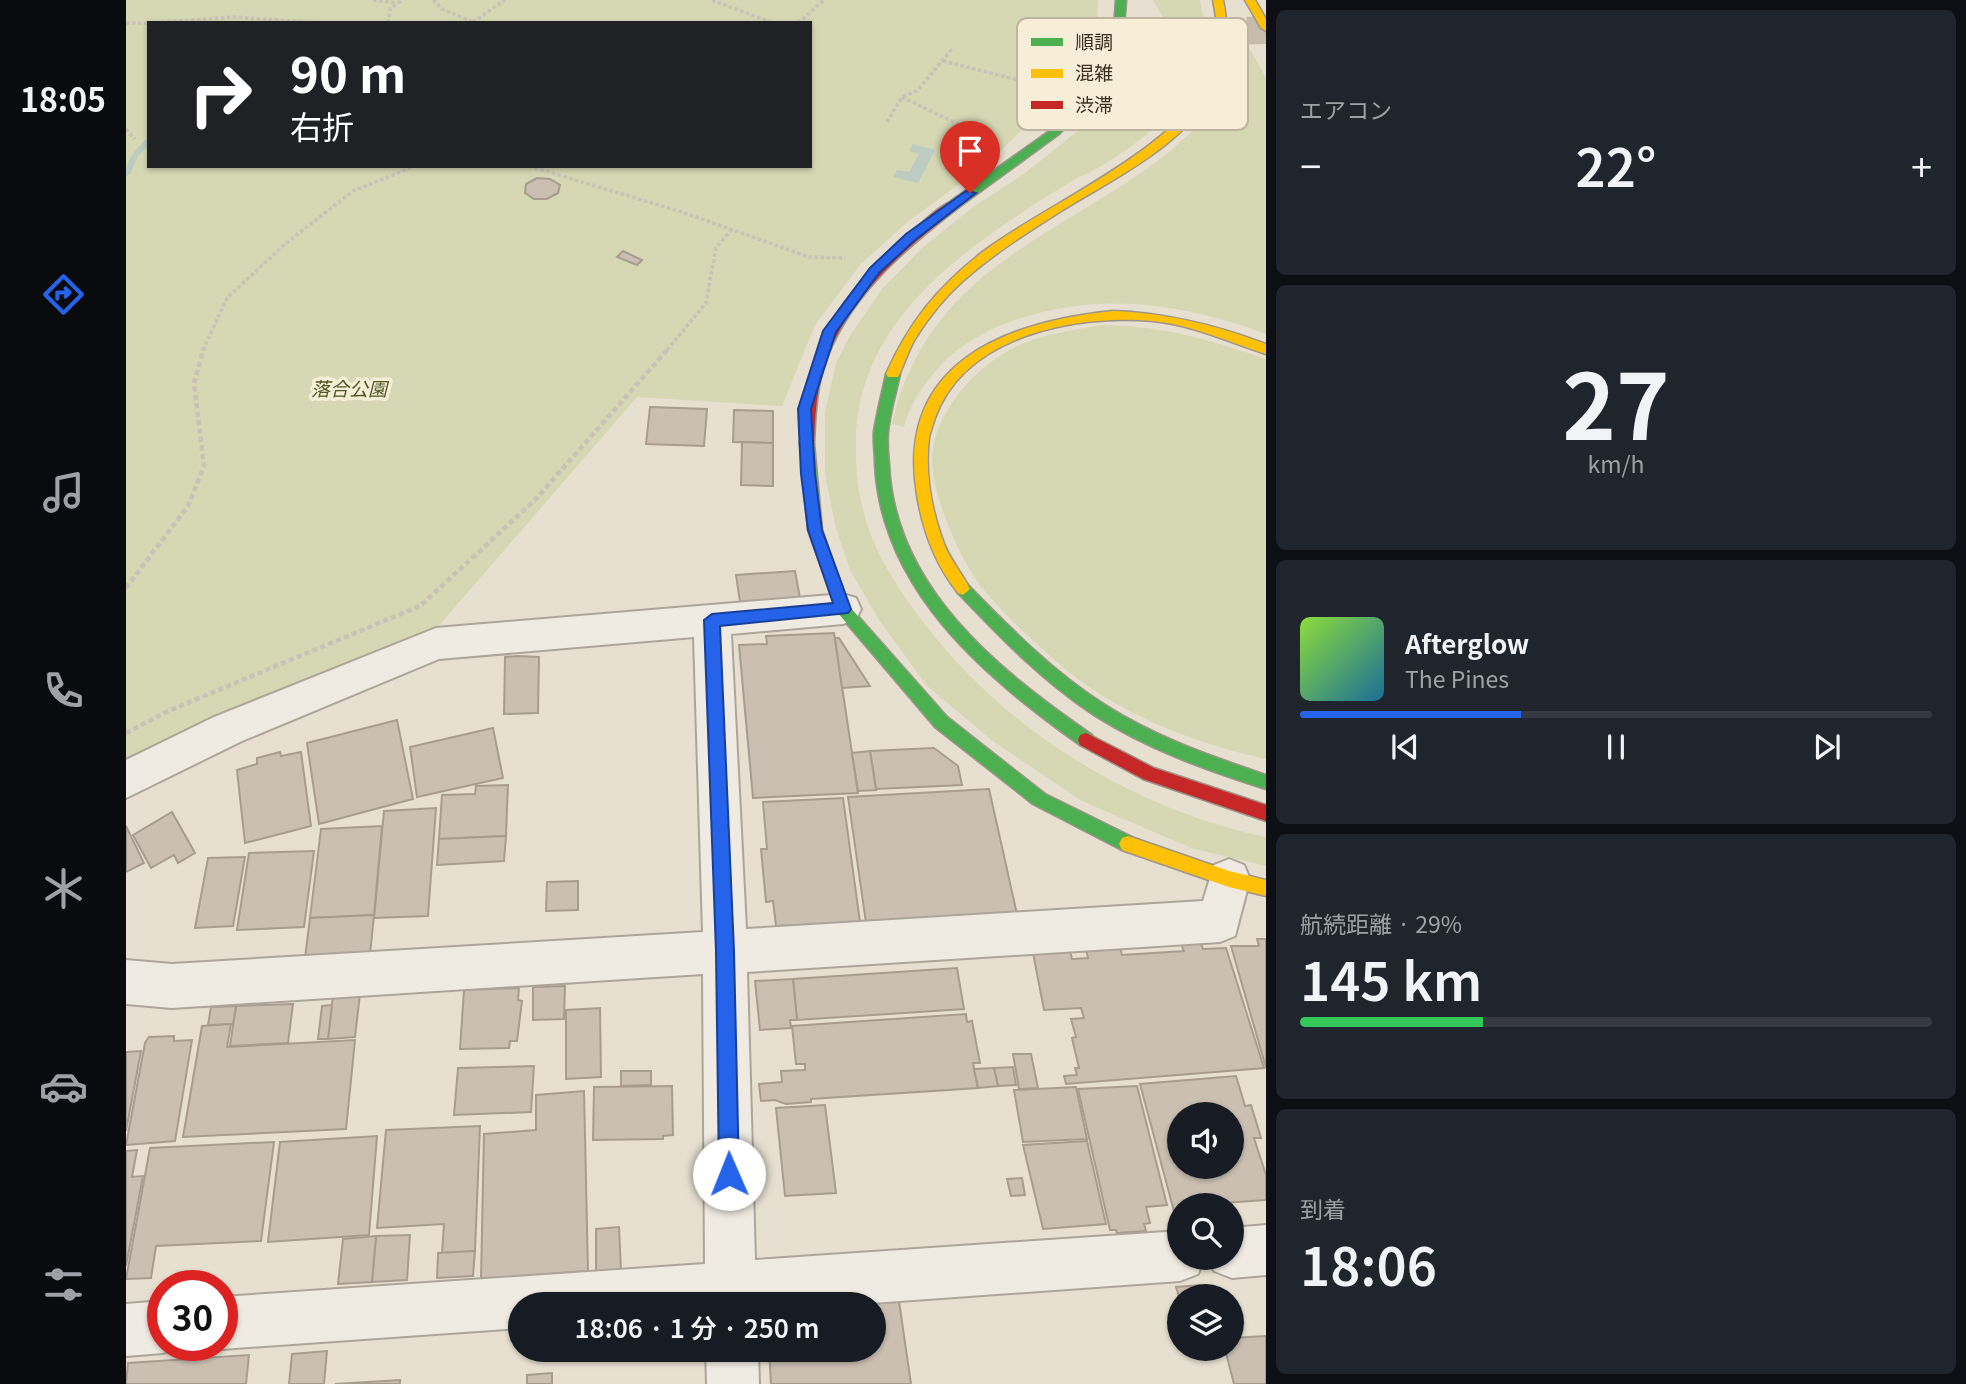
<!DOCTYPE html>
<html lang="ja">
<meta charset="utf-8">
<style>
:root{--surface:#171b24;--page:#20242c;--text:#f1f3f6;--muted:#9ea1a6;--line:#363941;--accent:#2563eb}
body{margin:0;font-family:Georgia,"Noto Sans JP",serif;background:var(--page);color:var(--text);height:100vh;display:flex;flex-direction:column;font-size:26px;white-space:nowrap}
*{box-sizing:border-box;margin:0}
p{font-size:23px;color:var(--muted)}
.icon{flex:none;width:38px;height:38px;fill:none;stroke:currentColor;stroke-width:2;stroke-linecap:round;stroke-linejoin:round}
.map{position:relative;flex:1;overflow:hidden}
.drawer{display:flex;flex-direction:column;gap:10px;padding:10px;background:#0d0f14;width:700px}
.drawer>*{flex:none}
.top-card{position:absolute;left:21px;top:21px;width:665px;height:147px;border-radius:0px;box-shadow:0 2px 5px #0004;background:#202124;color:#fff;overflow:hidden}
.tools{position:absolute;left:1041px;top:1102px;display:grid;gap:14px}
.tools a{display:grid;place-items:center;width:77px;height:77px;border-radius:50%;background:var(--surface);box-shadow:0 2px 5px #0004;font-size:35px}
.speed{position:absolute;left:21px;top:1270px;display:flex;gap:14px;font-size:35px;font-weight:700;text-align:center}
.speed>*{display:grid;place-content:center;width:91px;height:91px;border-radius:50%;background:var(--surface);box-shadow:0 2px 5px #0004;line-height:1}
.speed .limit{border:10px solid #d22;background:#fff;color:#111}
.pin{position:absolute;display:grid;place-items:center;width:60px;height:60px;color:#fff;margin:-72px -30px;border-radius:50% 50% 50% 0;rotate:-45deg;box-shadow:0 0 7px #0007}
.pin .icon{rotate:45deg}
.me{position:absolute;width:77px;margin:-38px;rotate:359deg;stroke-linejoin:round;filter:drop-shadow(0 0 5px #0008)}
.turn{display:flex;align-items:center;gap:24px;height:147px;padding:0 28px;font-size:32px}
.turn .icon{width:91px;height:91px;stroke-width:2.5}
.turn b{display:block;font-size:49px;line-height:60px}
.big{font-size:52px;font-weight:600;line-height:1.1}
.drawer .card{flex:1;display:flex;flex-direction:column;justify-content:center;gap:10px;min-width:0;padding:0 24px;border-radius:10px;background:var(--page)}
.drawer .dial{align-items:center;gap:0}
.dial b{font-size:91px;line-height:1}
.song{display:flex;align-items:center;gap:21px}
.cover{width:84px;height:84px;border-radius:10px;background:linear-gradient(135deg,hsl(90 70% 55%),hsl(200 70% 35%))}
.played{height:7px;border-radius:4px;background:linear-gradient(90deg,var(--accent) 35%,var(--line) 35%)}
.keys{display:flex;justify-content:space-around;direction:ltr}
.heat{display:flex;justify-content:space-between;align-items:center;font-size:38px;direction:ltr}
.charge{height:10px;border-radius:5px;background:linear-gradient(90deg,#34c759 29%,var(--line) 0)}
.trip{position:absolute;left:382px;top:1292px;width:378px;height:70px;border-radius:35px;background:var(--surface);box-shadow:0 2px 5px #0004;font-weight:600;line-height:70px;text-align:center}
main{display:flex;flex:1;min-height:0}
.menu{display:flex;flex-direction:column;width:126px;justify-content:space-around;align-items:center;background:#090b0e;color:var(--muted)}
.menu .icon{width:49px;height:49px}
.menu .selected{color:var(--accent)}
.menu b{font-size:32px;color:var(--text)}
.map>svg:first-child{display:block}
.green{fill:#d6d7b3;fill-rule:evenodd}
.water{fill:#bcccc2}
.lines{fill:none;stroke-linecap:round;stroke-linejoin:round}
.stream{fill:#bcccc2;fill-rule:evenodd}
.building{fill:#cbbfb2;stroke:#a89c90;stroke-width:2;fill-rule:evenodd}
.street-tunnel{stroke:#c5bcae;stroke-width:28;stroke-dasharray:28 14;stroke-linecap:butt}
.street-casing{stroke:#ada599;stroke-width:4}
.fast-casing{stroke:#9c958a;stroke-width:3}
.slow-casing{stroke:#9c958a;stroke-width:3}
.jam-casing{stroke:#9c958a;stroke-width:3}
.path-far1{stroke:#c8c2b9;stroke-width:3.5;stroke-dasharray:3.5 2.5;stroke-linecap:butt}
.path{stroke:#c8c2b9;stroke-width:4.5;stroke-dasharray:5 3.5;stroke-linecap:butt}
.street{fill:#efebe3;fill-rule:evenodd}
.fast{fill:#4caf50;fill-rule:evenodd}
.slow{fill:#ffc107;fill-rule:evenodd}
.jam{fill:#c62828;fill-rule:evenodd}
.route{fill:#2563eb;stroke:#184099;stroke-width:2}
.labels{text-anchor:middle;stroke-width:7;stroke-linejoin:round;paint-order:stroke}
.park-label{font-size:19px;font-style:italic;fill:#4d5a26;stroke:#f7eed8}
.key{fill:#f7eed8;stroke:#bfb4a1;stroke-width:2}
.key-label{font-size:19px;fill:#3d2e20}
</style>
<main>
<nav class="menu">
<b>18:05</b>
<svg class="icon selected" aria-label="directions" viewBox="0 0 24 24"><path d="M12 3l9 9-9 9-9-9zM9 14v-3h6M13 9l2 2-2 2"/></svg>
<svg class="icon" aria-label="music" viewBox="0 0 24 24"><path d="M9 18V5l10-2v13"/><circle cx="6" cy="18" r="3"/><circle cx="16" cy="16" r="3"/></svg>
<svg class="icon" aria-label="phone" viewBox="0 0 24 24"><path d="M5 4h4l2 5-3 2q2 4 5 5l2-3 5 2v4C11 20 4 13 5 4z"/></svg>
<svg class="icon" aria-label="climate" viewBox="0 0 24 24"><path d="M12 3v18M4 7l16 10M4 17L20 7"/></svg>
<svg class="icon" aria-label="car" viewBox="0 0 24 24"><path d="M5 17H2v-5l4-1 3-4h7l3 4 3 1v5h-3M9 17h6M6 11h13"/><circle cx="7" cy="17" r="2"/><circle cx="17" cy="17" r="2"/></svg>
<svg class="icon" aria-label="filters" viewBox="0 0 24 24"><path d="M4 7h16M4 17h16"/><circle cx="9" cy="7" r="2"/><circle cx="15" cy="17" r="2"/></svg>
</nav>
<div class="map">
<svg width="1140" height="1384" viewBox="0 0 1140 1384">
<rect width="100%" height="100%" fill="#e7e0d1"/>
<!-- green -->
<g class="green">
<path d="M0,0H972C973,61 937,87 903,130H896L862,163L780,223L734,265L689,325L656,406L511,397L310,629L0,764ZM23,23H684V166H23Z"/>
<polygon points="1027,0 1074,0 1079,27 1059,29 1039,21"/>
<path d="M1110,24L1140,78V334C1057,303 974,291 889,320C860,330 834,344 813,367C798,385 783,404 778,427L766,424C777,374 800,332 836,296C906,224 1040,181 1091,100C1106,76 1110,51 1110,24Z"/>
<path d="M1080,36C1067,101 1027,135 972,168C962,174 951,177 941,184C846,243 732,316 730,440C728,516 752,563 798,623C880,731 1007,809 1140,837V866L1065,848L956,801L868,742L801,686L753,620L724,570L710,528L699,475V412L710,363L723,337L756,289L796,248L847,207L898,174L979,109L1004,83L1020,57L1037,41Z"/>
<path d="M976,325C1039,326 1081,339 1140,359V759C1067,743 986,712 930,661C905,640 879,615 858,590C836,565 807,497 806,463C805,415 849,367 889,347C916,334 947,330 976,325Z"/>
</g>
<!-- water -->
<polygon class="water" points="787,144 809,150 792,183 767,177 771,170 783,172 793,154 783,151"/>
<g class="lines">
<!-- stream -->
<path class="stream" d="M20,139H23V145L12,156L4,174L0,176C0,159 9,151 20,139Z"/>
</g>
<!-- building -->
<g class="building">
<polygon points="411,178 424,179 434,185 432,193 421,199 408,199 399,193 400,184"/>
<polygon points="497,251 516,260 511,265 491,257"/>
<polygon points="524,407 581,409 578,446 520,444"/>
<polygon points="608,410 647,411 647,443 607,442"/>
<polygon points="616,442 647,443 647,486 615,485"/>
<polygon points="669,571 674,598 614,602 610,575"/>
<polygon points="708,633 732,793 627,798 613,645 641,644 640,636"/>
<polygon points="709,638 713,638 744,686 716,688"/>
<polygon points="392,656 413,657 412,713 378,714 379,657"/>
<polygon points="271,720 287,799 193,824 181,743"/>
<polygon points="367,728 377,778 291,797 284,747"/>
<polygon points="808,748 832,766 836,785 750,789 744,751"/>
<polygon points="744,751 750,790 732,791 726,753"/>
<polygon points="154,752 155,756 175,752 185,826 119,843 111,770 131,764 131,758"/>
<polygon points="382,785 380,836 313,839 316,795 349,794 350,786"/>
<polygon points="863,789 891,914 740,923 722,797"/>
<polygon points="717,798 734,922 650,926 647,901 640,902 635,849 641,849 637,802"/>
<polygon points="310,808 302,916 248,918 258,811"/>
<polygon points="46,812 69,853 52,863 48,855 25,868 7,835"/>
<polygon points="0,826 18,863 0,872"/>
<polygon points="256,826 248,915 184,918 195,829"/>
<polygon points="380,836 378,861 311,865 313,839"/>
<polygon points="188,851 178,927 111,930 123,853"/>
<polygon points="119,857 107,926 69,928 82,858"/>
<polygon points="452,881 452,910 420,911 421,882"/>
<polygon points="248,915 244,955 179,958 184,918"/>
<polygon points="1131,939 1140,939 1140,1068 1105,946 1133,946"/>
<polygon points="1075,943 1077,949 1100,948 1138,1068 940,1084 938,1076 951,1075 949,1068 953,1068 946,1038 950,1037 945,1019 958,1018 955,1008 918,1010 907,953 944,951 946,959 962,958 960,949 994,947 996,955 1058,951 1055,944"/>
<polygon points="831,968 838,1009 671,1020 667,979"/>
<polygon points="667,979 671,1020 664,1020 665,1028 634,1030 629,981"/>
<polygon points="439,986 438,1019 407,1020 407,987"/>
<polygon points="393,988 392,1000 396,1001 391,1041 384,1041 383,1048 334,1049 338,990"/>
<polygon points="234,994 229,1037 202,1039 207,995"/>
<polygon points="167,1004 162,1043 104,1046 110,1006"/>
<polygon points="206,1005 202,1039 192,1039 196,1006"/>
<polygon points="110,1006 107,1024 82,1025 85,1007"/>
<polygon points="474,1008 475,1077 440,1079 440,1010"/>
<polygon points="840,1014 841,1022 846,1021 854,1063 847,1063 852,1088 685,1099 685,1102 660,1104 649,1100 635,1101 633,1084 656,1082 655,1071 679,1070 679,1064 670,1064 666,1026"/>
<polygon points="105,1024 101,1047 229,1040 220,1129 57,1137 76,1026"/>
<polygon points="48,1036 48,1041 66,1040 49,1141 0,1145 19,1043 23,1037"/>
<polygon points="15,1051 0,1131 0,1052"/>
<polygon points="887,1054 905,1054 912,1088 893,1089"/>
<polygon points="408,1066 405,1112 328,1115 332,1068"/>
<polygon points="887,1067 890,1085 872,1086 868,1068"/>
<polygon points="868,1068 872,1086 852,1088 848,1069"/>
<polygon points="495,1071 525,1071 525,1085 495,1086"/>
<path d="M1110,1076L1119,1106L1125,1105L1135,1138H1128L1140,1175V1200L1054,1206L1053,1230L1014,1084ZM1054,1115H1106V1167H1054Z"/>
<polygon points="546,1086 547,1135 537,1136 537,1139 467,1140 468,1087"/>
<polygon points="1011,1086 1041,1205 1020,1207 1024,1223 1018,1224 1020,1231 991,1233 990,1230 984,1230 952,1089"/>
<polygon points="950,1087 961,1139 897,1142 888,1090"/>
<polygon points="458,1091 462,1271 355,1279 358,1134 410,1130 410,1095"/>
<polygon points="699,1105 710,1193 659,1196 650,1108"/>
<polygon points="354,1126 349,1251 316,1253 318,1224 251,1228 260,1130"/>
<polygon points="251,1136 243,1235 142,1242 154,1142"/>
<polygon points="961,1141 980,1224 917,1229 897,1145"/>
<polygon points="148,1142 135,1241 30,1246 25,1278 0,1279 24,1148"/>
<polygon points="11,1150 6,1177 17,1176 0,1266 0,1151"/>
<polygon points="896,1178 899,1195 885,1196 881,1179"/>
<polygon points="493,1227 495,1270 470,1271 470,1229"/>
<polygon points="284,1235 281,1280 246,1282 250,1236"/>
<polygon points="250,1236 246,1282 212,1284 217,1239"/>
<polygon points="349,1251 347,1276 311,1278 312,1253"/>
<polygon points="1075,1285 1079,1297 1054,1297 1054,1300 1050,1287"/>
<polygon points="773,1301 785,1384 645,1384 643,1349 747,1349 747,1304 737,1304"/>
<polygon points="1140,1336 1140,1384 1108,1384 1099,1349 1106,1349 1106,1338"/>
<polygon points="201,1351 198,1384 163,1384 166,1354"/>
<polygon points="123,1355 120,1384 0,1384 2,1363"/>
<polygon points="426,1373 426,1384 401,1384 401,1375"/>
<polygon points="274,1380 274,1384 209,1384"/>
</g>
<g class="lines">
<!-- street-tunnel -->
<polyline class="street-tunnel" points="1079,32 1140,30"/>
<!-- street casing -->
<g class="street-casing">
<g id="street">
<polygon points="993,21 1079,24 1088,27 1092,32 1088,37 1079,40 984,33 981,28 984,23"/>
<polygon points="717,594 730,598 735,609 730,620 717,624 605,634 620,929 1077,901 1088,865 1103,859 1118,865 1124,879 1109,936 1094,942 621,972 629,1260 1054,1231 1054,1258 1078,1258 1072,1274 1054,1281 732,1304 394,1304 394,1328 96,1349 89,1346 96,1346 96,1297 579,1264 577,974 46,1008 0,1004 0,960 46,964 577,932 568,637 313,659 116,741 0,798 0,760 88,717 310,628"/>
<polygon points="1140,1225 1140,1275 1106,1278 1088,1271 1083,1258 1106,1258 1106,1228"/>
<polygon points="37,1301 37,1346 54,1346 37,1353 0,1356 0,1304"/>
<polygon points="580,1349 632,1349 633,1384 581,1384"/>
</g>
</g>
<!-- fast casing -->
<g class="fast-casing">
<g id="fast">
<polygon points="990,0 1000,0 998,28 962,104 933,134 833,207 825,207 825,201 925,130 953,101 988,28"/>
<path d="M767,369L774,374C770,393 764,412 762,432C761,442 762,453 763,464C768,587 872,670 966,735L968,740L966,745L960,747L954,745C859,678 754,589 749,463C749,453 747,442 748,431C751,412 756,393 760,374Z"/>
<polygon points="681,439 688,444 696,530 723,606 821,717 919,794 1008,838 1011,844 1008,850 1002,852 996,850 907,804 809,727 712,613 682,530 674,444"/>
<path d="M837,583L842,585C884,628 927,672 979,705C1029,737 1084,756 1140,775V789C1080,770 1021,749 968,715C916,681 874,637 832,593L830,589Z"/>
</g>
</g>
<!-- slow casing -->
<g class="slow-casing">
<g id="slow">
<path d="M1087,0H1097C1102,26 1104,53 1093,79C1066,143 988,178 932,213C899,234 866,255 837,281C819,297 802,318 789,339C782,351 778,365 772,377H762L760,374C783,323 810,289 854,254C917,205 1057,148 1085,73C1094,50 1092,24 1087,0Z"/>
<polygon points="1119,0 1129,0 1140,19 1140,31 1135,28"/>
<path d="M987,311C1041,313 1089,325 1140,344V354C1102,342 1067,325 1027,321C950,314 839,335 809,418C807,425 804,432 803,438C799,471 805,507 816,538C822,558 835,571 844,589L837,595L832,593C809,564 797,532 791,495C769,364 878,322 987,311Z"/>
<polygon points="1002,836 1103,871 1140,880 1140,896 1103,887 996,850 993,844 996,838"/>
</g>
</g>
<!-- jam casing -->
<g class="jam-casing">
<g id="jam">
<path d="M829,200L835,204L833,207C777,250 719,299 697,369C690,394 689,419 688,444L681,449L676,448L674,444C678,351 711,296 782,236C795,224 812,206 829,200Z"/>
<polygon points="960,733 1028,768 1140,805 1140,821 1017,779 954,745 952,740 954,735"/>
</g>
</g>
<!-- path-far1 -->
<g class="path-far1">
<polyline points="247,0 271,3"/>
<polyline points="307,0 316,9 347,22"/>
<polyline points="586,0 647,23"/>
<polyline points="347,22 379,0"/>
<polyline points="0,23 23,23"/>
<polyline points="23,23 108,17 194,23"/>
<polyline points="262,23 264,9 276,0"/>
<polyline points="672,23 698,0"/>
<polyline points="817,61 924,88 931,86"/>
<polyline points="776,97 848,132 859,145"/>
<polyline points="761,122 776,97 791,91 826,49"/>
<polyline points="0,129 9,139"/>
<polyline points="403,166 556,212 683,257 719,258"/>
<polyline points="77,350 101,298 159,244 227,191 289,166"/>
<polyline points="541,350 580,303 590,248 606,229"/>
</g>
<!-- path -->
<g class="path">
<polyline points="0,588 62,506 78,466 68,383 78,348"/>
<polyline points="0,733 42,711 294,606 408,501 543,348"/>
</g>
<!-- street -->
<use href="#street" class="street"/>
<!-- fast -->
<use href="#fast" class="fast"/>
<!-- slow -->
<use href="#slow" class="slow"/>
<!-- jam -->
<use href="#jam" class="jam"/>
</g>
<!-- route -->
<polygon class="route" points="840,191 850,193 789,240 753,273 710,332 685,409 689,474 696,530 725,609 722,613 594,626 608,951 613,1174 610,1181 603,1184 596,1181 593,1174 590,951 578,620 586,614 707,603 682,530 675,474 672,409 697,331 744,268 780,234"/>
<g class="labels">
<!-- park labels -->
<g class="park-label">
<text x="223" y="396">落合公園</text>
</g>
</g>
<!-- legend -->
<rect x="891" y="18" width="231" height="112" rx="10" class="key"/>
<rect x="905" y="38" width="32" height="8" fill="#4caf50"/>
<rect x="905" y="69" width="32" height="9" fill="#ffc107"/>
<rect x="905" y="101" width="32" height="8" fill="#c62828"/>
<g class="key-label">
<text x="949" y="49">順調</text>
<text x="949" y="80">混雑</text>
<text x="949" y="112">渋滞</text>
</g>
</svg>
<div class="tools">
<a><svg class="icon" aria-label="sound" viewBox="0 0 24 24"><path d="M4 9h4l5-4v14l-5-4H4zM17 9q2 3 0 6"/></svg></a>
<a><svg class="icon" aria-label="search" viewBox="0 0 24 24"><circle cx="10" cy="10" r="6"/><path d="M15 15l6 6"/></svg></a>
<a><svg class="icon" aria-label="layers" viewBox="0 0 24 24"><path d="M12 4l9 5-9 5-9-5zM3 14l9 5 9-5"/></svg></a>
</div>
<div class="speed"><div class="limit">30</div></div>
<div class="pin" style="left:844px;top:193px;background:#d93025"><svg class="icon" aria-label="arrive" viewBox="0 0 24 24"><path d="M6 21V4h12l-3 4 3 4H6"/></svg></div>
<svg class="me" style="left:603px;top:1174px" viewBox="-20 -20 40 40"><circle r="19" fill="#fff"/><path d="M0-13L10 11 0 6-10 11z" fill="#2563eb"/></svg>
<div class="trip">18:06 · 1 分 · 250 m</div>
<div class="top-card">
<div class="turn"><svg class="icon" aria-label="right" viewBox="0 0 24 24"><path d="M7 20v-9h11M14 6l5 5-5 5"/></svg><div><b>90 m</b>右折</div></div>
</div>
</div>
<section class="drawer">
<div class="card"><p>エアコン</p>
<div class="heat"><a>−</a><b class="big">22°</b><a>+</a></div>
</div>
<div class="card dial"><b>27</b><p>km/h</p></div>
<div class="card">
<div class="song"><i class="cover"></i><div><b>Afterglow</b><p>The Pines</p></div></div>
<div class="played"></div>
<div class="keys"><svg class="icon" aria-label="previous" viewBox="0 0 24 24"><path d="M18 5L8 12l10 7zM5 5v14"/></svg><svg class="icon" aria-label="pause" viewBox="0 0 24 24"><path d="M8 5v14M16 5v14"/></svg><svg class="icon" aria-label="next" viewBox="0 0 24 24"><path d="M6 5l10 7-10 7zM19 5v14"/></svg></div>
</div>
<div class="card"><p>航続距離 · 29%</p><b class="big">145 km</b><div class="charge"></div></div>
<div class="card"><p>到着</p><b class="big">18:06</b></div>
</section>
</main>
